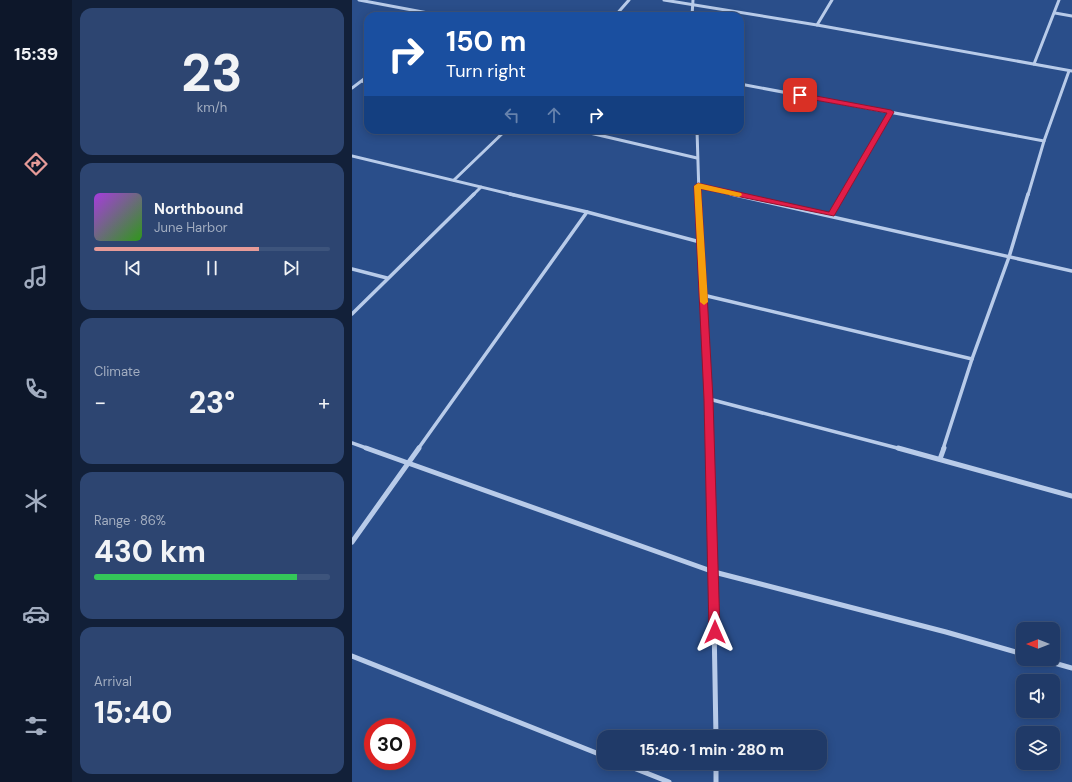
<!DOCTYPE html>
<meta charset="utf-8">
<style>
:root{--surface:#203a68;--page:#2d4571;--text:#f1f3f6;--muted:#a2adc0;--line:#3d547c;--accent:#e69b98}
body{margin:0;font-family:"DM Sans",sans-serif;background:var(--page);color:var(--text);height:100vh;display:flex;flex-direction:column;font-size:15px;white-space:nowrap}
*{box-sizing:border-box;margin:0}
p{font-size:13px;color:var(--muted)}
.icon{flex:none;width:22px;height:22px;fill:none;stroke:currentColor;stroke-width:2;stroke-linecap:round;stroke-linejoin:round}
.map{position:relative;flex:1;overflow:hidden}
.side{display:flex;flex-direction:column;gap:8px;padding:8px;background:#122039;width:280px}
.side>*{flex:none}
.top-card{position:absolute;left:12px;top:12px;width:380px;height:122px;border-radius:12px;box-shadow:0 2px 10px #0003,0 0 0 1px var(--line);background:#1a4fa0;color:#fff;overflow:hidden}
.needle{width:26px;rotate:270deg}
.controls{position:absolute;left:664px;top:622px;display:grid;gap:8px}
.controls a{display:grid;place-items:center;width:44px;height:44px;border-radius:8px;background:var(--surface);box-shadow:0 2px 10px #0003,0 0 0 1px var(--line);font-size:20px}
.speed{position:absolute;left:12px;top:718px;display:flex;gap:8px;font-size:20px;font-weight:700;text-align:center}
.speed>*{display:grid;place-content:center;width:52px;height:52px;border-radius:50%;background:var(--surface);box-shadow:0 2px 10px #0003,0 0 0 1px var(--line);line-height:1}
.speed .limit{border:6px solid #d22;background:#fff;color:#111}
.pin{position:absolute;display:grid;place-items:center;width:34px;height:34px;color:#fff;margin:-17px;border-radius:8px;box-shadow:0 2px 6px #0006}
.me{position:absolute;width:44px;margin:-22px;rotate:0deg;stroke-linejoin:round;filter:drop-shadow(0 0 3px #0008)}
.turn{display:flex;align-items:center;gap:14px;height:84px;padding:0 16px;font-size:18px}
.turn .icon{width:52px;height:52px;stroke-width:2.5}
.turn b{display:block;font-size:28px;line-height:34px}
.lanes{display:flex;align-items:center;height:38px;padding:0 16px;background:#0003;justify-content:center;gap:20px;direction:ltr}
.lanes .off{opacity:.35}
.big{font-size:30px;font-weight:800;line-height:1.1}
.side .card{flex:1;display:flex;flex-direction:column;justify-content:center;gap:6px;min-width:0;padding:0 14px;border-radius:12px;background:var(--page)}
.side .dial{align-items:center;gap:0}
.dial b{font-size:52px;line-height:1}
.song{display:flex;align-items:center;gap:12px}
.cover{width:48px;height:48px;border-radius:6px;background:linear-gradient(135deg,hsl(280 70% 55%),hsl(110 70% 35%))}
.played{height:4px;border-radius:2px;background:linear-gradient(90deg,var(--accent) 70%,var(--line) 70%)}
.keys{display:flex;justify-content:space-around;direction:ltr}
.heat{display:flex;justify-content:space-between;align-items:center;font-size:22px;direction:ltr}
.charge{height:6px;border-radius:3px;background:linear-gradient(90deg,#34c759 86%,var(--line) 0)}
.trip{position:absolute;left:245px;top:730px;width:230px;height:40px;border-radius:12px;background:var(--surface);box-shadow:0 2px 10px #0003,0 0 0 1px var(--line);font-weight:800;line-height:40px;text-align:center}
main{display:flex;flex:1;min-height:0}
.tabs{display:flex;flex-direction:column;width:72px;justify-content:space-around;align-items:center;background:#0d172a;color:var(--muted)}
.tabs .icon{width:28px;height:28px}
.tabs .selected{color:var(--accent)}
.tabs b{font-size:18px;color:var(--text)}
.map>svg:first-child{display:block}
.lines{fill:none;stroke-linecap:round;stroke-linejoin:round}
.minor-far2{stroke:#b8cbe9;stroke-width:3}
.minor-far1{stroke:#b8cbe9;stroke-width:3.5}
.minor{stroke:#b8cbe9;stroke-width:5}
.route{fill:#e11d48;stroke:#92132f}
.slow{fill:#f59e0b}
</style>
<main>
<nav class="tabs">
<b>15:39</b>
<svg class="icon selected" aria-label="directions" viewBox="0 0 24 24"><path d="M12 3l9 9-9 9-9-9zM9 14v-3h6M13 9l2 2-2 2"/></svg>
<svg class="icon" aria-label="music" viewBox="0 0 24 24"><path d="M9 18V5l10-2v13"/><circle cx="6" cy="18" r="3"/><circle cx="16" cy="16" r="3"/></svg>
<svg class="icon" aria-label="phone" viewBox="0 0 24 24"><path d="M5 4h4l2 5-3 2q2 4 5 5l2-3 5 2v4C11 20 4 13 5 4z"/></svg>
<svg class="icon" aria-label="climate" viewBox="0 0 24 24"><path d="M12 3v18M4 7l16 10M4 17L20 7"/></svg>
<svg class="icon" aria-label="car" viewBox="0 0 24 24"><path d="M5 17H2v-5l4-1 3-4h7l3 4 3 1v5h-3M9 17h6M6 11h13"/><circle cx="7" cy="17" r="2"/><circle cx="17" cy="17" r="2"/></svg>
<svg class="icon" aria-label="filters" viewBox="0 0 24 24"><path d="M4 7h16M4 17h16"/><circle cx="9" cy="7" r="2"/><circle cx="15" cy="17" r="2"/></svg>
</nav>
<section class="side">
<div class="card dial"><b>23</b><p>km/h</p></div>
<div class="card">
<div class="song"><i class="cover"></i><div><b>Northbound</b><p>June Harbor</p></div></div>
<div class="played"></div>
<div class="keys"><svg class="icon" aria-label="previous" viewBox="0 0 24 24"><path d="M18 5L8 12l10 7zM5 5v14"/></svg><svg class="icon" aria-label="pause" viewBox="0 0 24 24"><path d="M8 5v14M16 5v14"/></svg><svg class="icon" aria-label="next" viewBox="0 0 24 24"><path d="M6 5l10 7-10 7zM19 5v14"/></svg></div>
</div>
<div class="card"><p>Climate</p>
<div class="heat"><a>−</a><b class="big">23°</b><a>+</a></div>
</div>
<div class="card"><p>Range · 86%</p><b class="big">430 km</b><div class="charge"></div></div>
<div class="card"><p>Arrival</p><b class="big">15:40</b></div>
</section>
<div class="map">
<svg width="720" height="782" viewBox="0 0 720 782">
<rect width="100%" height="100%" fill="#2a4e8a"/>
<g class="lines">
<!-- minor-far2 -->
<g class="minor-far2">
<polyline points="7,0 92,16"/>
<polyline points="312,0 465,25 720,71"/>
<polyline points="703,13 720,16"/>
<polyline points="263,16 277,0"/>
<polyline points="340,16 341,0"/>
<polyline points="465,25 480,0"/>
<polyline points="682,64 707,0"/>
<polyline points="10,81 16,83"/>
<polyline points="388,84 692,141"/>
<polyline points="0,88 16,76"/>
<polyline points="225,130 345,158"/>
<polyline points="345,130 347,195"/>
<polyline points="0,156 162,195"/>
<polyline points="102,180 154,130"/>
<polyline points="346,186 384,195"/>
<polyline points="121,195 129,187"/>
<polyline points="491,195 539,112"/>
<polyline points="676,195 692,141 717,71"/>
</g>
<!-- minor-far1 -->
<g class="minor-far1">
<polyline points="158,194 235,212 348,242"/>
<polyline points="347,194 359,449"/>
<polyline points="379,194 720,271"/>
<polyline points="479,215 491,194"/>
<polyline points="0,269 35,278"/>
<polyline points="351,295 620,359"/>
<polyline points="0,314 122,194"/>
<polyline points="357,399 549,449"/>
<polyline points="0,443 17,449"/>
<polyline points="66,449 235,212"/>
<polyline points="591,449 620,359 657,257 676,194"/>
</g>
<!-- minor -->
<g class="minor">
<polyline points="14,448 362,572 594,632 671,654"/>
<polyline points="359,448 364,737"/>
<polyline points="546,448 720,496"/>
<polyline points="588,459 592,448"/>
<polyline points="0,542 67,448"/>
<polyline points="0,656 252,756"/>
<polyline points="688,659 720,668"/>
<polyline points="269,763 317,782"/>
<polyline points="364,763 364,782"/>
</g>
</g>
<!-- route -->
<polygon class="route" points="448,93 539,110 542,112 482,216 349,189 361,399 368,632 367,635 363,637 359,635 357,632 352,399 342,186 346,183 477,212 535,113 446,97 445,95"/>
<!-- slow -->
<polygon class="slow" points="346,183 389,193 390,195 387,197 349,189 356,302 352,305 348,302 342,186"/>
</svg>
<div class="controls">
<a><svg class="needle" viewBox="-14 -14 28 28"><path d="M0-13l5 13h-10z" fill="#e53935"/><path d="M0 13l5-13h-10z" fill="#a2adc0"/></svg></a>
<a><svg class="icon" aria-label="sound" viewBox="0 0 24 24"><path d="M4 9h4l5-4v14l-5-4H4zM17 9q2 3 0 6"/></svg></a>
<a><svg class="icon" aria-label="layers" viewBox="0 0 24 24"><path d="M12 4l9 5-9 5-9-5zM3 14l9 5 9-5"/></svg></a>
</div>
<div class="speed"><div class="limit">30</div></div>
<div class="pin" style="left:448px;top:95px;background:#d93025"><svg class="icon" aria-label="arrive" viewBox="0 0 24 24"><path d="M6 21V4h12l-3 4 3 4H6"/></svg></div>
<svg class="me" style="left:363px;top:632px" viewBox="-20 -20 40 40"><path d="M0-17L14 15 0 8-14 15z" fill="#e11d48" stroke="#fff" stroke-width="4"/></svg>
<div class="trip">15:40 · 1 min · 280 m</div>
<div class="top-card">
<div class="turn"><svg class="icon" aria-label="right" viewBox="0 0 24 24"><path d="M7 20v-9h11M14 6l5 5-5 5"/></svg><div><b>150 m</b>Turn right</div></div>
<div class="lanes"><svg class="icon off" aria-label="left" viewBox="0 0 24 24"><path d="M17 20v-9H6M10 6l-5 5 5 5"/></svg><svg class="icon off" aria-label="ahead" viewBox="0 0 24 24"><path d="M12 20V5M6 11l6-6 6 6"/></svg><svg class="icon" aria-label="right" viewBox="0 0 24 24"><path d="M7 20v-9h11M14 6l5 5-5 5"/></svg></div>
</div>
</div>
</main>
